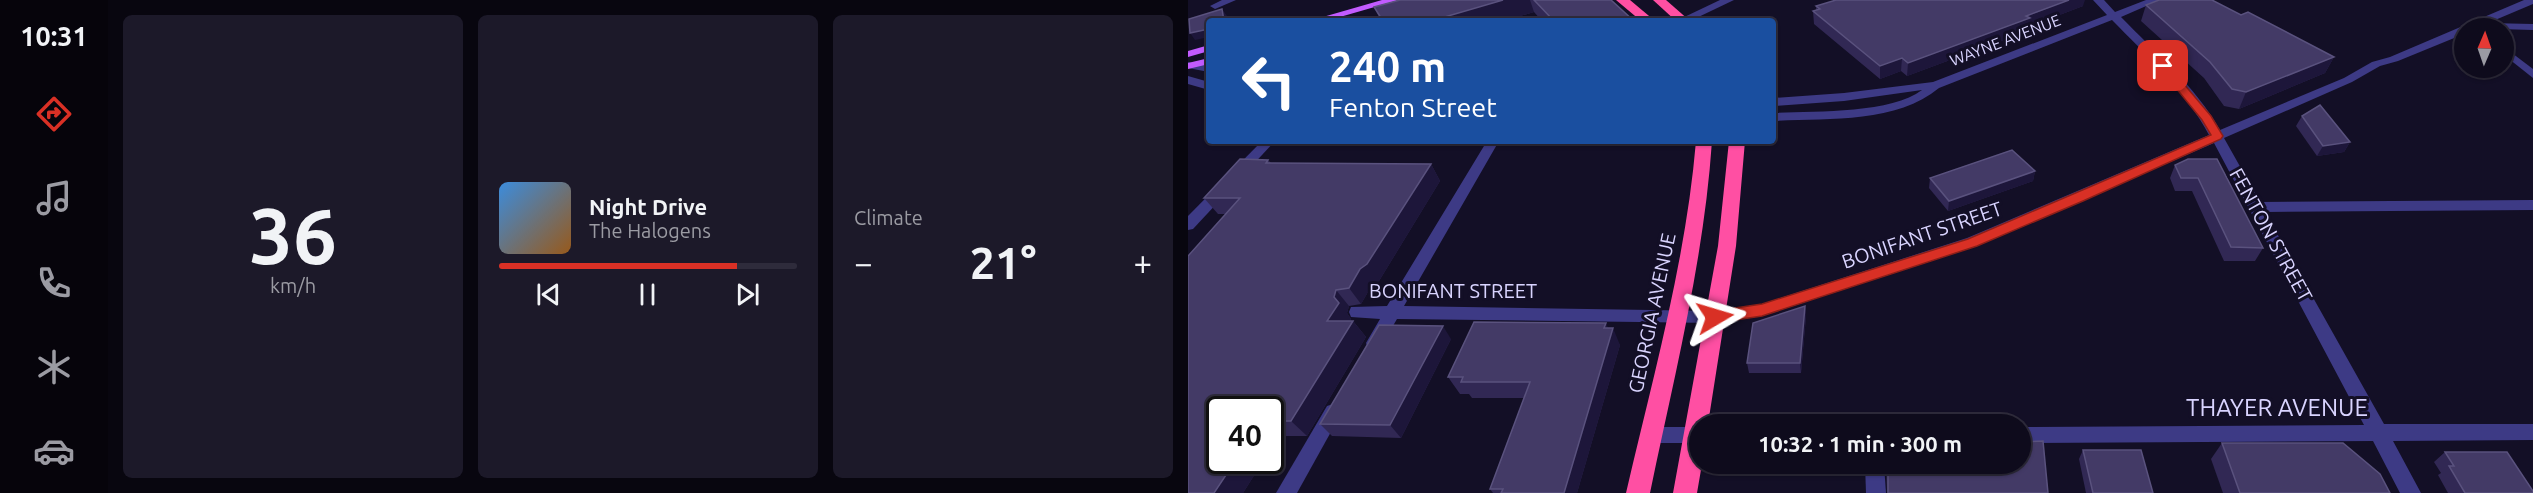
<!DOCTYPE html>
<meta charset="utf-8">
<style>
:root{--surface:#0e0b1c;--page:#1c1929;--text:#f1f3f6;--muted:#9b9ba3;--line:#2e2b3b;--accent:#d93025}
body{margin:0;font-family:Ubuntu,sans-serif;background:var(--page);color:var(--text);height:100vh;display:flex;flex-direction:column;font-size:22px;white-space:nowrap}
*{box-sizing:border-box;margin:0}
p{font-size:20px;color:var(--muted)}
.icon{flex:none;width:33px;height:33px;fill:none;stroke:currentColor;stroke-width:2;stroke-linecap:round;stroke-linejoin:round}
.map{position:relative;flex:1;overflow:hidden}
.panel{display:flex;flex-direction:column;gap:15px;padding:15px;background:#08060f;width:1080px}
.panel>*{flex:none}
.top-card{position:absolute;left:18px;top:18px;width:570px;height:126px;border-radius:6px;box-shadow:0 2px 4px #0004,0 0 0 2px var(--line);background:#1a4fa0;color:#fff;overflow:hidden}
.needle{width:39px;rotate:2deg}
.fabs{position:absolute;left:1266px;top:18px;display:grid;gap:12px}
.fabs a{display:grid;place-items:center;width:60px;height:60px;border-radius:50%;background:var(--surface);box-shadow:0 2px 4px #0004,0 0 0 2px var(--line);font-size:30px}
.speed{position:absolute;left:18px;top:396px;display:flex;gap:12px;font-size:30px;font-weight:700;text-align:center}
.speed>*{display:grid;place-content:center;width:78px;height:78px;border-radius:50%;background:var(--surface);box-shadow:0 2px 4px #0004,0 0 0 2px var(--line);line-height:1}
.speed .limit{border:3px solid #111;border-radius:9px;background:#fff;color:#111}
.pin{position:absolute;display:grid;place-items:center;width:51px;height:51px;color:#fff;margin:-26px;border-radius:12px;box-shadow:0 3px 9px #0006}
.me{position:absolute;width:66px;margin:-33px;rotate:83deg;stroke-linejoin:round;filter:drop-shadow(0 0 4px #0008)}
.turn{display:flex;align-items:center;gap:21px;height:126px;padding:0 24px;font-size:27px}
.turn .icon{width:78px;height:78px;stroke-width:2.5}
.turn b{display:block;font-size:42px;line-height:51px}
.big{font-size:45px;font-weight:600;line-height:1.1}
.panel .tile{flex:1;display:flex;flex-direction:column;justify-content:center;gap:9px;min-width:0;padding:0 21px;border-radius:9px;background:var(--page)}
.panel .dial{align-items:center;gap:0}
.dial b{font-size:78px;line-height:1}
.song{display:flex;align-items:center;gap:18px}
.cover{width:72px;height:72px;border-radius:9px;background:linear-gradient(135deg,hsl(210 70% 55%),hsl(30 70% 35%))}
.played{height:6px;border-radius:3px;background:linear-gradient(90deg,var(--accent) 80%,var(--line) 80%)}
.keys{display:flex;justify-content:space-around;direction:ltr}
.heat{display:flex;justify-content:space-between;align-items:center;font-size:33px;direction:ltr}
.panel .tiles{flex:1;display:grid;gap:15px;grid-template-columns:repeat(3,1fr)}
.trip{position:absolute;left:501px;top:414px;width:342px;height:60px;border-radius:30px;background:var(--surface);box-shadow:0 2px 4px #0004,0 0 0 2px var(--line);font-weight:600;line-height:60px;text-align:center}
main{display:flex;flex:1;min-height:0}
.dock{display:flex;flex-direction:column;width:108px;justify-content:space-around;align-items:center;background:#06040b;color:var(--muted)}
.dock .icon{width:42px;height:42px}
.dock .on{color:var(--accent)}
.dock b{font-size:27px;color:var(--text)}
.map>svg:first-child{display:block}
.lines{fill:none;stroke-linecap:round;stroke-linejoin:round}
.minor{fill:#3d3a85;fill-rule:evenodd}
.major{fill:#c25bff;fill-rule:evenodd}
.highway{fill:#ff4fa3;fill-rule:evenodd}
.wall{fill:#312854}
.shaded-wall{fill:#1d163a}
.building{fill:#433a66;stroke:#5a527e;stroke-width:1.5}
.route{fill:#d93025;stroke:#8d1f18;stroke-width:1.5}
.labels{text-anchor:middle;stroke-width:6;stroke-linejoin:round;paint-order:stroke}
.far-street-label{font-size:16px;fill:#d9d4ff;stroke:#130f26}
.street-label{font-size:20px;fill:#d9d4ff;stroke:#130f26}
.near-street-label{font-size:24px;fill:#d9d4ff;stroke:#130f26}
</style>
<main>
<nav class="dock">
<b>10:31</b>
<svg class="icon on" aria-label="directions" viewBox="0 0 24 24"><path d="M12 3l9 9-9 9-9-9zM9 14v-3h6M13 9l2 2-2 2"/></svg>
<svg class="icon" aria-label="music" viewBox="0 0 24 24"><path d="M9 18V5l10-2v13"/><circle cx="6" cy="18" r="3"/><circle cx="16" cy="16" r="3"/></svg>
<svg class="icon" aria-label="phone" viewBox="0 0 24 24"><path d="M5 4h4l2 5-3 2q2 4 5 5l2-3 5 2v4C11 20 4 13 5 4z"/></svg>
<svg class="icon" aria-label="climate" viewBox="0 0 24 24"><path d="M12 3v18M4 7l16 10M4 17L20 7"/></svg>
<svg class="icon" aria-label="car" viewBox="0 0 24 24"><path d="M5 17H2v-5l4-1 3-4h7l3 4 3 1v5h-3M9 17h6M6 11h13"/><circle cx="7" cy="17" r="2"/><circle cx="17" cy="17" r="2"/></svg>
</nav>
<section class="panel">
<div class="tiles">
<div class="tile dial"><b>36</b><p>km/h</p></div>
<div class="tile">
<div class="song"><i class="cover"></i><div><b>Night Drive</b><p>The Halogens</p></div></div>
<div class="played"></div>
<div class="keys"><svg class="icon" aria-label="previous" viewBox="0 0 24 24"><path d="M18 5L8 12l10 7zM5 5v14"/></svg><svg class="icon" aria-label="pause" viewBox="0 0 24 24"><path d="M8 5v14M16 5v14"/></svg><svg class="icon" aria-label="next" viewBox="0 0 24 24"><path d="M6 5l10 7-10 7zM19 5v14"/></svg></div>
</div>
<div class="tile"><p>Climate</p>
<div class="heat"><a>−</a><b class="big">21°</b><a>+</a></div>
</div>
</div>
</section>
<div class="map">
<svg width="1345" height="493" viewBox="0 0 1345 493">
<rect width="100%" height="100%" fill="#130f26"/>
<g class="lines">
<!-- minor -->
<g class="minor">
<polygon points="34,0 48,0 27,9 22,6"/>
<polygon points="532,0 546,0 502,21 490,20"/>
<path d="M905,0H916L927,12L958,0H972L933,17C967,52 1008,87 1032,130L1156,78L1184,62L1202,57L1336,0H1345V4L1300,23L1345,24V30L1276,28V34L1210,61L1192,66L1164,82L1036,138L1072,202L1345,200V210L1077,212L1196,424H1345V440L1205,441L1233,493H1212L1185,441L832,443V427L1176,425L1026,143L789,246L574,316L527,323L209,319L192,348L186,350L180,348L178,343L192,319L163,317L161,312L163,307L199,306L299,141H311L216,306L527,311L574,304L779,238L1021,135C998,91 958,55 924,20L751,88C708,124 638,118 585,121V113C624,111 703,114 734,90L656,101L585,106V98L656,93L745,82L919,15Z"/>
<polygon points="1316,47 1345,69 1345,78 1316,55"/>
<polygon points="0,62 21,66 21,72 0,68"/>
<polygon points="0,76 21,82 21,90 0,84"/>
<polygon points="74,141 87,141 5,229 0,230 0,216"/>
<polygon points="145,404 151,406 154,412 109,493 88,493 139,406"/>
<polygon points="462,427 512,427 512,443 462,443 455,441 453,435 455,429"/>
<polygon points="677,464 696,464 698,493 678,493"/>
</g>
<!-- major -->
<g class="major">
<polygon points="194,0 211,0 138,21 121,21"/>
<polygon points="21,45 21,51 0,57 0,51"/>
<polygon points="21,58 21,64 0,69 0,63"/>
</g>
<!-- highway -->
<g class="highway">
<polygon points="428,0 442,0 467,21 453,21"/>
<polygon points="465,0 478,0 502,21 488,21"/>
<path d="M508,141H524C516,260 486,377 462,493H438C465,377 498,260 508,141Z"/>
<polygon points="541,141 557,141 548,246 520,424 512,424 512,464 514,464 509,493 485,493 530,246"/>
</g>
</g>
<!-- wall -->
<g class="wall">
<polygon points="212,0 423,0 446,21 354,21 346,12 315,21 193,21 186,7"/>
<polygon points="958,5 1053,15 1146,57 1137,73 1051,109 1036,106 1016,78 953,21"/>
<polygon points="628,6 895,6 840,27 840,31 719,76 713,71 692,79 626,24 625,11 628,10"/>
<polygon points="1114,116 1162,142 1156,152 1129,156 1108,126"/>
<polygon points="1000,159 1075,248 1067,261 1036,261 1004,191 987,191 982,178 987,165"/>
<polygon points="80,160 83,163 243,164 252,181 191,281 184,285 173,304 161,306 159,313 163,319 162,321 165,321 178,337 119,436 85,436 82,440 82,410 32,410 32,460 70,460 68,463 72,466 55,493 0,493 38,214 30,214 16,198"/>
<polygon points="847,171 845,181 760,211 741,188 742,178"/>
<polygon points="617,306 618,316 613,373 561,373 559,363"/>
<polygon points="420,328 432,345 389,493 305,493 302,489 336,398 284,398 281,394 272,394 260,377"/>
<polygon points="263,339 213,438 144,436 132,424"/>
<polygon points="1034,443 1202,493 1035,493 1023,459"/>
<polygon points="895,450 965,493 898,493 891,459"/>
<polygon points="1257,452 1345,493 1260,493 1250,475 1253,473 1246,462"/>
<polygon points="698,464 832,464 860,493 699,493"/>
</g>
<!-- shaded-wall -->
<g class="shaded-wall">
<polygon points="315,0 342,0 346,12 315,21 243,21"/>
<polygon points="881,0 897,0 895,6 840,27 840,31 719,76 720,63"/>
<polygon points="34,9 39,16 40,21 36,21"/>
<polygon points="21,29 21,37 7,40 2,33"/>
<polygon points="1146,57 1137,73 1051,109 1058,92"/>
<polygon points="714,58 713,71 692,79 692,66"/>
<polygon points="1162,142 1156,152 1129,156 1135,146"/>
<polygon points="243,164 252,181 191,281 184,285 173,304 161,288 172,269"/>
<polygon points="847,171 845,181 760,211 761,201"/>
<polygon points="148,290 161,306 159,313 163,319 153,337 139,321"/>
<polygon points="617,306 618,316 613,373 612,363"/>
<polygon points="165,321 178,337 119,436 103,421"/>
<polygon points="418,323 423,335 425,328 432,345 389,493 376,493"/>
<polygon points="255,326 263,339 213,438 202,425"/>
<polygon points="48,460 70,460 68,463 72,466 55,493 26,493"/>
</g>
<!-- building -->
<g class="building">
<polygon points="212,0 315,0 243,21 195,21 186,7"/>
<polygon points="346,0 423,0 446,21 366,21"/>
<polygon points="648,0 881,0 838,16 842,18 720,63 714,58 692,66 625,11 632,9 628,6"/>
<polygon points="971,0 1024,0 1053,15 1060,12 1146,57 1058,92 1044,89 1022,62 958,5"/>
<polygon points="34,9 36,21 21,21 21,29 2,33 1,19"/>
<polygon points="1132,105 1162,142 1135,146 1114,116"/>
<polygon points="824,150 847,171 761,201 742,178"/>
<polygon points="52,159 80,160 78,163 243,164 179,264 172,269 161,288 148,290 146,297 151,303 139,321 165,321 103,421 82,421 82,410 32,410 32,460 48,460 26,493 0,493 0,256 52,198 16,198"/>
<polygon points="1000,159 1029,159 1075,248 1043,247 1010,178 993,178 987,165"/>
<polygon points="617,306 612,363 559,363 565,323"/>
<polygon points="286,322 418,323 416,328 425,328 376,493 313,493 315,489 302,489 342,382 273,382 275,377 260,377"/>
<polygon points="191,325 255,326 202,425 132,424"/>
<polygon points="855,441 860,493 700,493 700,464 832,464 832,442"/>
<polygon points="1034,443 1155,443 1192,474 1202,493 1052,493"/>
<polygon points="895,450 953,450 965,493 905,493"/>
<polygon points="1257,452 1319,452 1345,491 1345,493 1277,493 1261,466 1266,466"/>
</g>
<!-- route -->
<polygon class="route" points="975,63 979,64 1023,116 1035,136 1033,139 895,201 789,246 574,316 527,323 522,321 520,317 522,313 527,311 574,304 780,239 1023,135 1014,120 970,66"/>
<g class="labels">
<!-- far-street labels -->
<g class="far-street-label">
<text transform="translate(817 40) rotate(-21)" y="6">WAYNE AVENUE</text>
</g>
<!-- street labels -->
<g class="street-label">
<text transform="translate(734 235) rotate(-19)" y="7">BONIFANT STREET</text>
<text transform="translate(1083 235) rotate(61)" y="7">FENTON STREET</text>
<text x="265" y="298">BONIFANT STREET</text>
<text transform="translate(464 313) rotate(-78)" y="7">GEORGIA AVENUE</text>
</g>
<!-- near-street labels -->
<g class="near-street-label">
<text x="1089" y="416">THAYER AVENUE</text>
</g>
</g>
</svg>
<div class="fabs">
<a><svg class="needle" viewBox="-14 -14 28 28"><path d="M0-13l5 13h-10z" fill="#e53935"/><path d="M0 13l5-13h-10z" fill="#9b9ba3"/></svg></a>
</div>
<div class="speed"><div class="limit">40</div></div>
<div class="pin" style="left:975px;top:66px;background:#d93025"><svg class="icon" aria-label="arrive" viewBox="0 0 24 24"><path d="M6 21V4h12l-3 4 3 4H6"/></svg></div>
<svg class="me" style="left:527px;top:317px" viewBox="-20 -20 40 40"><path d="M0-17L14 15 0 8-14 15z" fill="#d93025" stroke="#fff" stroke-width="4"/></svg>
<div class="trip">10:32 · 1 min · 300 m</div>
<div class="top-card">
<div class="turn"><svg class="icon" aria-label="left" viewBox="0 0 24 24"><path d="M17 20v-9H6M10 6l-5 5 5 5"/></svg><div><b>240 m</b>Fenton Street</div></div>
</div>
</div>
</main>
